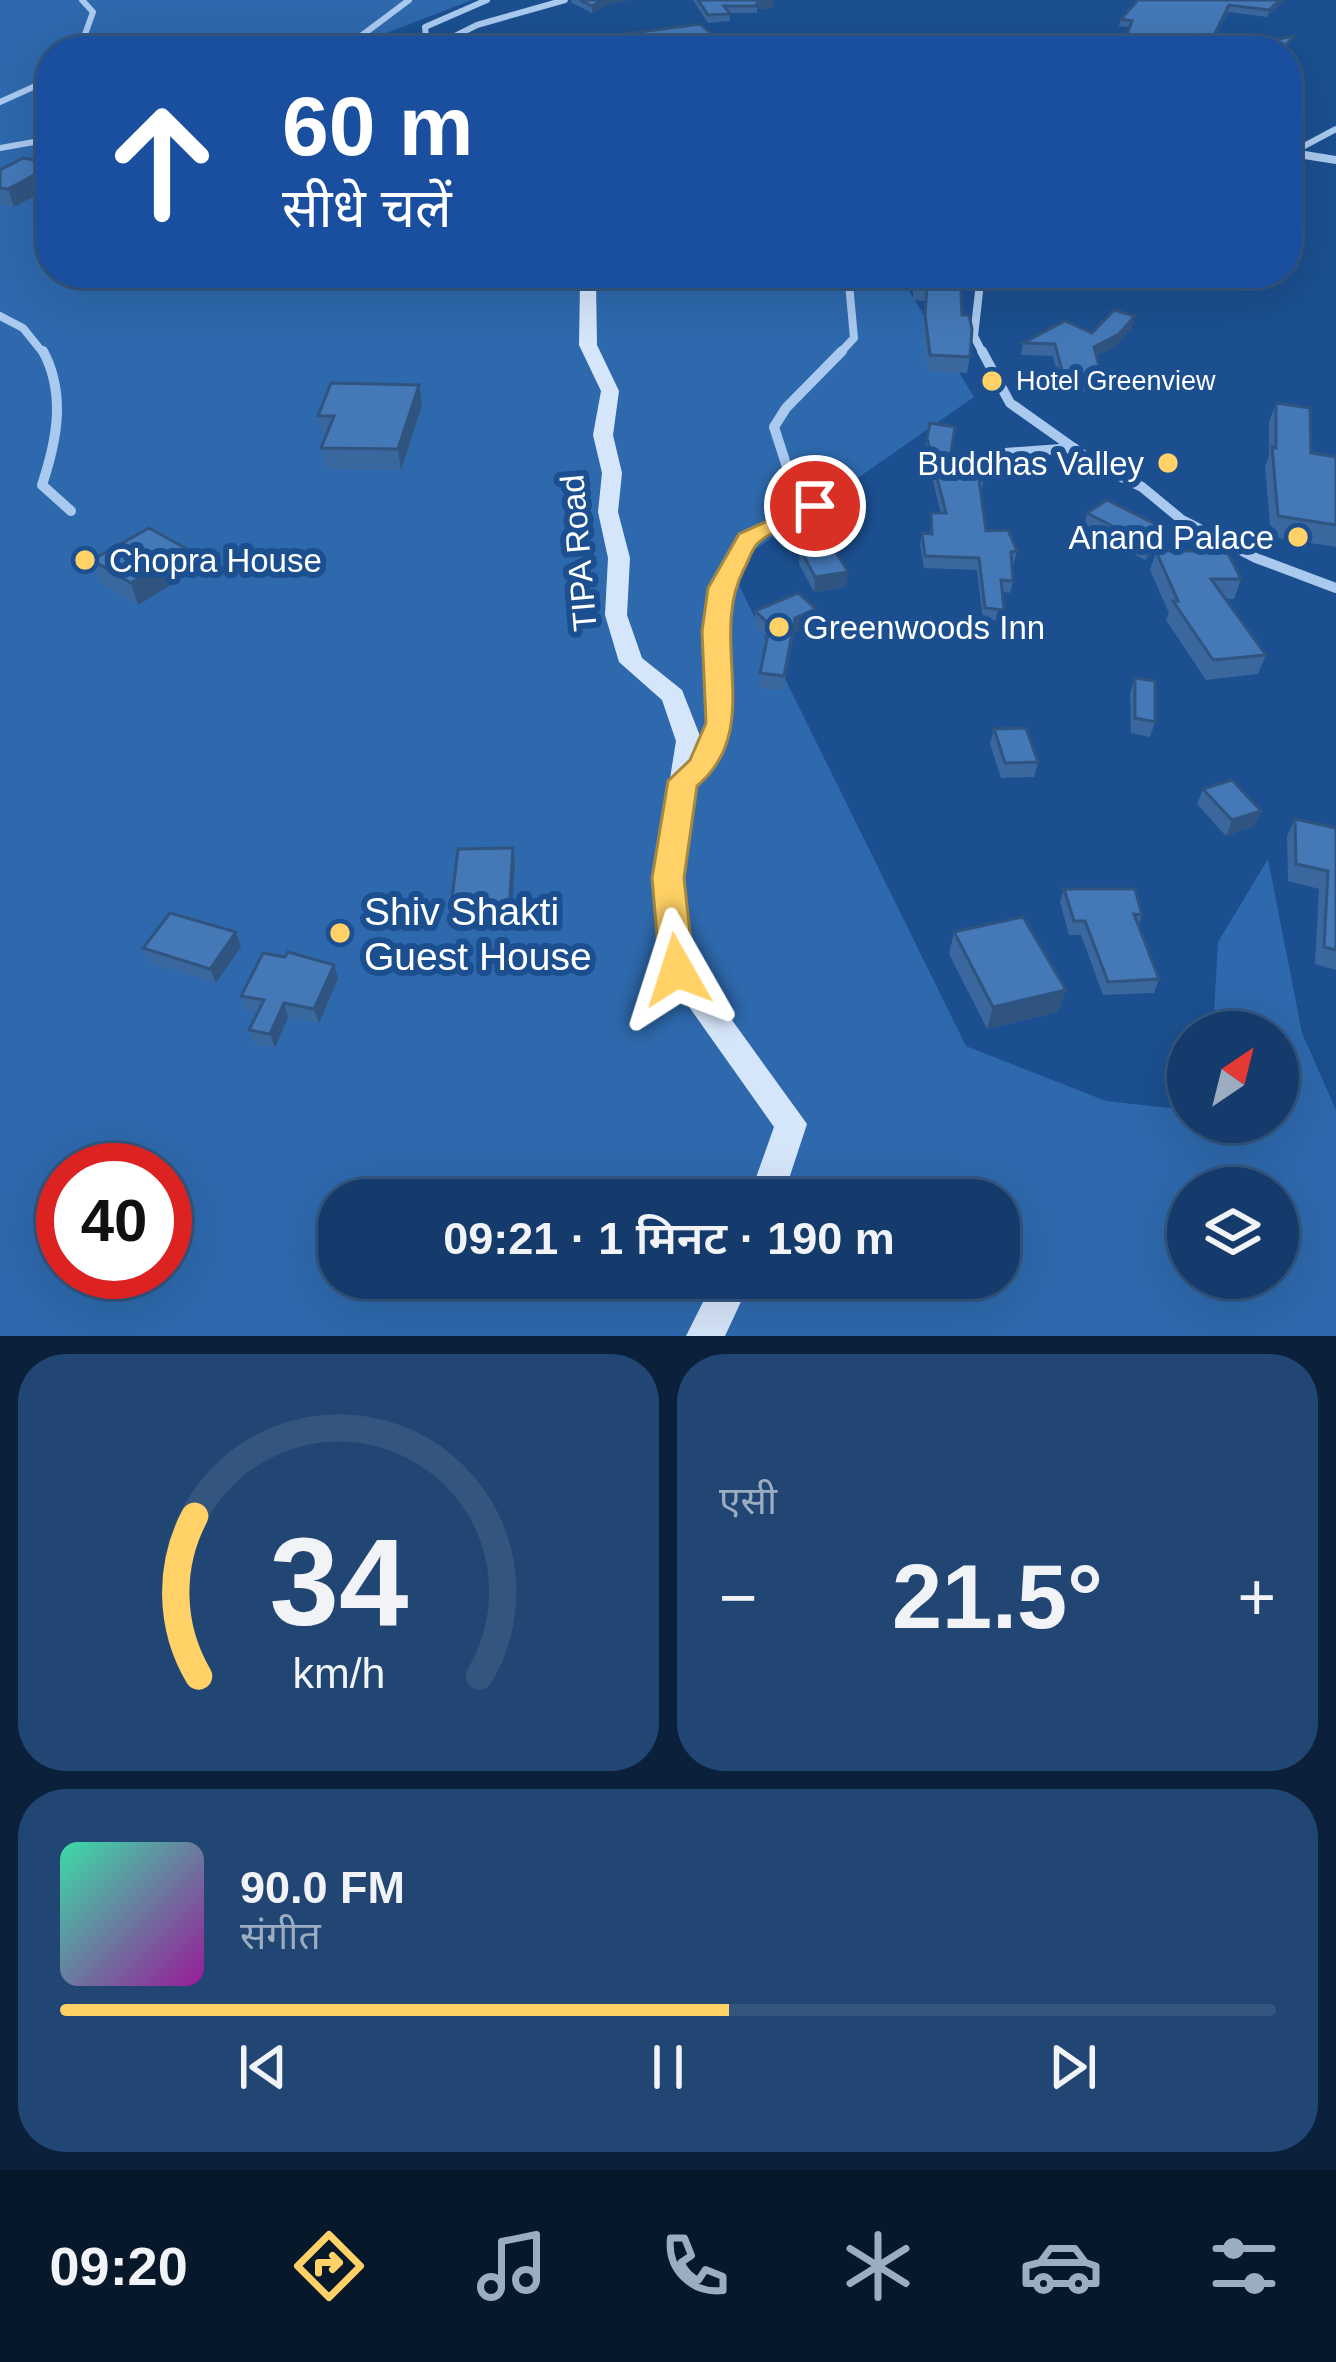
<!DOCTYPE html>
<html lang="hi">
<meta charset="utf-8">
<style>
:root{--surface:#143b6b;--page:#214673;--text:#f1f3f6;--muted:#9dadc1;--line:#33557e;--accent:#ffd166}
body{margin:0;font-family:Helvetica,"Noto Sans Devanagari",sans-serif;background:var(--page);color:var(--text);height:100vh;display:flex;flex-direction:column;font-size:45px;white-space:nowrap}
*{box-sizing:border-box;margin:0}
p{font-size:39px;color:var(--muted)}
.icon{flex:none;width:66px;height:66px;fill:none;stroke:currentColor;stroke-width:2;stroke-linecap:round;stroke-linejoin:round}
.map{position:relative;height:1336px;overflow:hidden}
.details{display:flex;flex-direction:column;gap:18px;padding:18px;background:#0b203b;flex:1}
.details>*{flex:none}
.hud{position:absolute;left:36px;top:36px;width:1266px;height:252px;border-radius:48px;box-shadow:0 12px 48px #0002,0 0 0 3px var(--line);background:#1a4fa0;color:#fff;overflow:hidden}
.needle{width:78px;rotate:35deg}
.fabs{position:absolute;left:1167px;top:1011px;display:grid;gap:24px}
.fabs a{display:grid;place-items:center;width:132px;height:132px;border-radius:50%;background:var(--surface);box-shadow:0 12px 48px #0002,0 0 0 3px var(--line);font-size:60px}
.speed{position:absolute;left:36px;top:1143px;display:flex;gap:24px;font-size:60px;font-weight:700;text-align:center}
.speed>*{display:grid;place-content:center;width:156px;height:156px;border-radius:50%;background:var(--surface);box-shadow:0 12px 48px #0002,0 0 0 3px var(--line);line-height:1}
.speed .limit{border:18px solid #d22;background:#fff;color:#111}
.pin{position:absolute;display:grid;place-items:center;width:102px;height:102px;color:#fff;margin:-51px;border:6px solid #fff;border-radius:50%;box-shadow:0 3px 12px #0007}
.me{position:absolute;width:132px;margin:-66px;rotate:354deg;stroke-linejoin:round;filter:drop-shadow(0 0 9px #0008)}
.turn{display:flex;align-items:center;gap:42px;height:252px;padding:0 48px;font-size:54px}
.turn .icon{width:156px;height:156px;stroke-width:2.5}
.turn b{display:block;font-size:84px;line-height:102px}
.big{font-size:90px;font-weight:600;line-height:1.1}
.details .widget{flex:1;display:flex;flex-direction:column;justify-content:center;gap:18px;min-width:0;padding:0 42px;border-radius:48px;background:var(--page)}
.details .dial{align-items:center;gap:0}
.dial svg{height:312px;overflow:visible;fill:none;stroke:var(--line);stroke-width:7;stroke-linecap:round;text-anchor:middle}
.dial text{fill:var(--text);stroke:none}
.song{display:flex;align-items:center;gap:36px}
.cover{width:144px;height:144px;border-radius:18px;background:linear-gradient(135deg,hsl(160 70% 55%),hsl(300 70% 35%))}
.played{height:12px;border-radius:6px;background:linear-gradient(90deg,var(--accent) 55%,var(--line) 55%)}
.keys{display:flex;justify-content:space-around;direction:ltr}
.heat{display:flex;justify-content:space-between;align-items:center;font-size:66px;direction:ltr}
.details .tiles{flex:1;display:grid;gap:18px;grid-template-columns:1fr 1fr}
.widget:last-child{grid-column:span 2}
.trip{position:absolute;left:318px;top:1179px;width:702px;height:120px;border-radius:48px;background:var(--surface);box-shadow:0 12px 48px #0002,0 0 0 3px var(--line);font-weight:600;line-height:120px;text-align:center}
.tab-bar{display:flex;height:192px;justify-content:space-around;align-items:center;background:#08182b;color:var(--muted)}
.tab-bar .icon{width:84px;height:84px}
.tab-bar .selected{color:var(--accent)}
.tab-bar b{font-size:54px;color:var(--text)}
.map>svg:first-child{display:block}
.green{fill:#2e69ad;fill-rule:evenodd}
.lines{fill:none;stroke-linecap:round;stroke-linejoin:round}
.street-far3{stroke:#a9c9ee;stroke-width:6}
.street-far2{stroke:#a9c9ee;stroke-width:8}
.street-far1{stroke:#a9c9ee;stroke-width:10}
.street{stroke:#a9c9ee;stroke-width:14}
.secondary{fill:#d6e6fa;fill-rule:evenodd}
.wall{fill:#3a679d}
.shaded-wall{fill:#305480}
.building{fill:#4478b7;stroke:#305480;stroke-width:3}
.route{fill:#ffd166;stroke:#a68842;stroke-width:3}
.poi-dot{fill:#ffd166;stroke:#1b4f8f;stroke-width:4.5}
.labels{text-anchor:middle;stroke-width:12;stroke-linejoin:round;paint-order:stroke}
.far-poi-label{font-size:27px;fill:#fff;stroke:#1b4f8f;text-anchor:start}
.poi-label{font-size:33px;fill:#fff;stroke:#1b4f8f;text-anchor:end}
.street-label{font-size:33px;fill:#fff;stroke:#1b4f8f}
.near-poi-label{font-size:39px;fill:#fff;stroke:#1b4f8f;text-anchor:start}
</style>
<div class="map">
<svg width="1336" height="1336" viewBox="0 0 1336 1336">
<rect width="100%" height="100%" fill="#1b4f8f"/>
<!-- green -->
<path class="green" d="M0,0H472L340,51H51V273H898L974,397L730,567L966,1046L1106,1101L1188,1110V1122H1278V1032H1213L1218,942L1268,859L1302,1033L1336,1110V1336H0ZM63,1170H165V1272H63ZM1188,1188H1278V1278H1188ZM339,1200H999V1278H339Z"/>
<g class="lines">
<!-- street-far3 -->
<g class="street-far3">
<polyline points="79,51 93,12 82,0"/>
<polyline points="341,51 409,0"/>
<polyline points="418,51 426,37 425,27 487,0"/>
<polyline points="425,51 477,25 565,0"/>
<polyline points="0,102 51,79"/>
<polyline points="0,148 51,139"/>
<polyline points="1311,156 1291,153 1336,129"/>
</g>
<!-- street-far2 -->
<g class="street-far2">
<polyline points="1292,153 1336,160"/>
<polyline points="979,292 974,336 983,354"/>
<polyline points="0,316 23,328 44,354"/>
<polyline points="839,354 854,338 848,273"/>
</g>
<!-- street-far1 -->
<g class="street-far1">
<path d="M43,351C66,394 57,440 42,485L71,511"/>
<polyline points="982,351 1010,403 1099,466 1142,487 1182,520 1256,558 1336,588"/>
<polyline points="992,454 1074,448"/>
<polyline points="722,606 747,539 815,506 787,467 774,427 786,408 842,351"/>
</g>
<!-- street -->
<path class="street" d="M689,776C733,725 713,664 722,603"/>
<!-- secondary -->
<g class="secondary">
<polygon points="572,273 589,273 596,283 597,345 619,391 613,435 622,473 618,512 630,558 627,615 642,658 682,690 702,741 682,878 693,966 807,1124 782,1200 748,1200 774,1127 663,970 654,878 676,741 662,700 619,662 605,615 608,558 598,512 602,473 593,435 601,391 579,345 580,283"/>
<polygon points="715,1278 752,1278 725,1336 686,1336"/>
</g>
</g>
<!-- wall -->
<g class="wall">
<polygon points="571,0 630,0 611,3 592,13 572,3"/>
<polygon points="693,0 774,0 773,8 757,9 757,13 729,13 730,21 708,23"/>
<polygon points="1138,0 1285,0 1267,17 1228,12 1211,43 1194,41 1188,47 1126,40 1130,27 1119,26 1121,19"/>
<polygon points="23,158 14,207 0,204 0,170"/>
<polygon points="913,273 971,273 971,276 960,273 962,315 970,357 967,373 928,371 923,331 925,301 913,300"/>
<polygon points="1132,328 1116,346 1096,356 1103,380 1100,392 1061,390 1053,356 1021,355 1023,343"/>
<polygon points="419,385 422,405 401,470 326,469 321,448 326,436 322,436 318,416"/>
<polygon points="1276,403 1311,453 1336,457 1336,547 1271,537 1265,467 1269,456 1269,422"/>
<polygon points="930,423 951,452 984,480 981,492 986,531 1017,551 1014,563 1011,563 1013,581 1010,593 1003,592 1004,610 1002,621 983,620 977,570 924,568 920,545 922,533 930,534 931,513 941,513 925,449"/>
<polygon points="1087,513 1169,531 1165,545 1156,551 1241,579 1234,599 1225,599 1266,655 1258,674 1206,680 1166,620 1169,613 1150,570 1156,552 1145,560 1084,528"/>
<polygon points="800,549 848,572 846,587 814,592 799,564"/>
<polygon points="92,560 194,571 138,605 100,582"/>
<polygon points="816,609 815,624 794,633 783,691 759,688 760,673 767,638 754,625 755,611"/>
<polygon points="1135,678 1155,722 1150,737 1131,733 1130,693"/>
<polygon points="994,729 1038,762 1034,777 1001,778 990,744"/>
<polygon points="1203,789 1254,826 1226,836 1197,804"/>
<polygon points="1295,819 1336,828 1336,970 1315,964 1319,889 1288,881 1287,836"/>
<polygon points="513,848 515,863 511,928 453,930 450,915"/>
<polygon points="1064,889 1142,915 1138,926 1159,979 1154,993 1103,995 1081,935 1069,935 1060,902"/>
<polygon points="236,932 241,947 216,983 150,963 143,948"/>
<polygon points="954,932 1066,990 1058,1012 987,1029 949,954"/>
<polygon points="334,965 338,979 319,1023 288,1017 275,1048 254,1044 249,1030 258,1012 246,1010 241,996"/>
</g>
<!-- shaded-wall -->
<g class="shaded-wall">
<polygon points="602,0 630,0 611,3 592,13 592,6"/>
<polygon points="774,0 773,8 757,9 757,2"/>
<polygon points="1280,0 1285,0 1267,17 1269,10"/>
<polygon points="718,40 717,48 707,51 684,51"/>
<polygon points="51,166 51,187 14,207 8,189"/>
<polygon points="377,273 378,279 330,287 328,274"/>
<polygon points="1135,316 1132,328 1116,346 1091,359 1094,347"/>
<polygon points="419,385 422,405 401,470 398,449"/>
<polygon points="1169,531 1165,545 1145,560 1150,545"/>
<polygon points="187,549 194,571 138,605 131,583"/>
<polygon points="848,572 846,587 814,592 815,577"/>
<polygon points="816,609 815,624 794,633 783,691 795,618"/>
<polygon points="1261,811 1254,826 1226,836 1232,820"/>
<polygon points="513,848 515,863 511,928 509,913"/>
<polygon points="236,932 241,947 216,983 210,969"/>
<polygon points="334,965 338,979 319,1023 314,1009"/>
<polygon points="1066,990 1058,1012 987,1029 993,1007"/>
<polygon points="284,1003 288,1017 275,1048 270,1034"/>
</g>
<!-- building -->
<g class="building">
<polygon points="580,0 602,0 592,6"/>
<polygon points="698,0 774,0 757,2 757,6 724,6 730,14 708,15"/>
<polygon points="1138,0 1280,0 1269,10 1229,5 1213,37 1196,34 1190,40 1127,34 1132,21 1121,19"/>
<polygon points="700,24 718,40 684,51 589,51 594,43 617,35"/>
<polygon points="1294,36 1281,51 1255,51 1263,42"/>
<polygon points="23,158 51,163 51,166 8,189 0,188 0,170"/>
<polygon points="915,273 960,273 962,315 969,315 972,329 970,357 930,355 925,315 927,286 915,285"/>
<polygon points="1114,310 1135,316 1119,334 1094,347 1103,380 1064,378 1055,344 1023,343 1065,321 1092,333"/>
<polygon points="331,383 419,385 398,449 321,448 334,416 318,416"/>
<polygon points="1276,403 1310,408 1311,453 1336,457 1336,525 1278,516 1272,447 1276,448"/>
<polygon points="930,423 955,427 951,452 976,452 984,480 979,480 986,531 1008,530 1017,551 1011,552 1013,581 1001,580 1004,610 985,608 979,558 925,556 922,533 932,534 931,513 946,513 927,438"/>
<polygon points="1107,500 1169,531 1150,545 1087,513"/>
<polygon points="149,528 187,549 131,583 92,560"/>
<polygon points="831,544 848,572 815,577 800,549"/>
<polygon points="1156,551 1227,551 1241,579 1211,579 1266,655 1213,660 1173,601 1178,601"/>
<polygon points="798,593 816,609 795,618 784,676 760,673 770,625 755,611"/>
<polygon points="1135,678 1155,681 1155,722 1135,718"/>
<polygon points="1026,728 1038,762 1005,763 994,729"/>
<polygon points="1232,780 1261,811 1232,820 1203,789"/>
<polygon points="1295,819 1336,828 1336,950 1324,947 1328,871 1296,864"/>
<polygon points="513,848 509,913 450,915 458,849"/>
<polygon points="1064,889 1135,889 1142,915 1134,914 1159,979 1108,982 1085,921 1074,921"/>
<polygon points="170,913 236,932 210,969 143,948"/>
<polygon points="1023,917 1066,990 993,1007 954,932"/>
<polygon points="288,952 334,965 314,1009 284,1003 270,1034 249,1030 264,1000 241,996 263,953 285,957"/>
</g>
<!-- route -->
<path class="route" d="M815,499L823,501V511C804,520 772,529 757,544C752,549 748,562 744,569C707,640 766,728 697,786L684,878L694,970L689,980L677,984L665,980L660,970L652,878L668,781L690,760L706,723L702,631L708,588L739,534Z"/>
<!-- markers -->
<g class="poi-dot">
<circle cx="992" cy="381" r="12"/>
<circle cx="1168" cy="463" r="12"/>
<circle cx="1298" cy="537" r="12"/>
<circle cx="85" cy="560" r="12"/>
<circle cx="779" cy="627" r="12"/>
<circle cx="340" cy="933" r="12"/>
</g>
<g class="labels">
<!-- far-poi labels -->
<g class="far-poi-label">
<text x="1016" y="390">Hotel Greenview</text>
</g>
<!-- poi labels -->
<g class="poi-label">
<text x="1144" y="475">Buddhas Valley</text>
<text x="1274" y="549">Anand Palace</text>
<text x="109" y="572" text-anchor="start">Chopra House</text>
<text x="803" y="639" text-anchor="start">Greenwoods Inn</text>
</g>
<!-- street labels -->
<g class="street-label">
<text transform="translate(578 553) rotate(-95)" y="12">TIPA Road</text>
</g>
<!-- near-poi labels -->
<g class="near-poi-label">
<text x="364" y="925">Shiv Shakti<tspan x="364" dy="45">Guest House</tspan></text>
</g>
</g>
</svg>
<div class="fabs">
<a><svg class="needle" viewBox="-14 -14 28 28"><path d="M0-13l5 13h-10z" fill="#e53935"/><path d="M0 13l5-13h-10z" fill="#9dadc1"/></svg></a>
<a><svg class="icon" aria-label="layers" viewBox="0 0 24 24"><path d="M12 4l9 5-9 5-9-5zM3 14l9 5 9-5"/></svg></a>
</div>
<div class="speed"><div class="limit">40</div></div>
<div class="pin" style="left:815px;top:506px;background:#d93025"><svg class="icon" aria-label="arrive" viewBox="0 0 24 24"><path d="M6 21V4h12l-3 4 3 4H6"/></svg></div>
<svg class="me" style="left:677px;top:970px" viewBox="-20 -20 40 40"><path d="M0-17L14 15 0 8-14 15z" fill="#ffd166" stroke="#fff" stroke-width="4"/></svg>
<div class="trip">09:21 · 1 मिनट · 190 m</div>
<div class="hud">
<div class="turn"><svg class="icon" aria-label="ahead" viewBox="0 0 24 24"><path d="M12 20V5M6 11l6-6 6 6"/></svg><div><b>60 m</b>सीधे चलें</div></div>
</div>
</div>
<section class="details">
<div class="tiles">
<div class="widget dial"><svg viewBox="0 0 100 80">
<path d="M14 69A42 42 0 1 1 86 69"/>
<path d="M14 69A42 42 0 0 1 13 28" stroke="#ffd166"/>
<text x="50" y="56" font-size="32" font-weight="700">34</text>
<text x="50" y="72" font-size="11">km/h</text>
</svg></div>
<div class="widget"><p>एसी</p>
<div class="heat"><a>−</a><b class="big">21.5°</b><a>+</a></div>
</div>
<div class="widget">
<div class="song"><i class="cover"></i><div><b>90.0 FM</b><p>संगीत</p></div></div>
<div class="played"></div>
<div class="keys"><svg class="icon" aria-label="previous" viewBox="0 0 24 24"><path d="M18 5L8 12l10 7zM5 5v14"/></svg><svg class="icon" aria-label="pause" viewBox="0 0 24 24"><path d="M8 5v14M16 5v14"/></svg><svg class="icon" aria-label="next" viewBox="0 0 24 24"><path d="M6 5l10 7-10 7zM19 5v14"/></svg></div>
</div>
</div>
</section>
<nav class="tab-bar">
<b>09:20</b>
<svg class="icon selected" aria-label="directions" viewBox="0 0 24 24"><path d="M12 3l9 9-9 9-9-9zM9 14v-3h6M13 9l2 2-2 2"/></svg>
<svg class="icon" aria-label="music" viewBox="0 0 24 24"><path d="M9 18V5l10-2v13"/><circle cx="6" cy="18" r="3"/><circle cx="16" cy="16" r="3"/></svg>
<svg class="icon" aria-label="phone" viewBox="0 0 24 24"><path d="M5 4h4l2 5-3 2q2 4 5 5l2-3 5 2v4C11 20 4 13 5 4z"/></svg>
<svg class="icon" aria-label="climate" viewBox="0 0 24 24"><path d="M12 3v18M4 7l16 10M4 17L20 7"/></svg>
<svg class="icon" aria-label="car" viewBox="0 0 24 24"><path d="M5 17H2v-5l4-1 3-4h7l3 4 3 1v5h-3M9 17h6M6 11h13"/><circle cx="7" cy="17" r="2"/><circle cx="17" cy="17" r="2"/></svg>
<svg class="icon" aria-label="filters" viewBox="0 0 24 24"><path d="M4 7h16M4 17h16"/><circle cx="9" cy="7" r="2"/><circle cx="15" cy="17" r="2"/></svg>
</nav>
